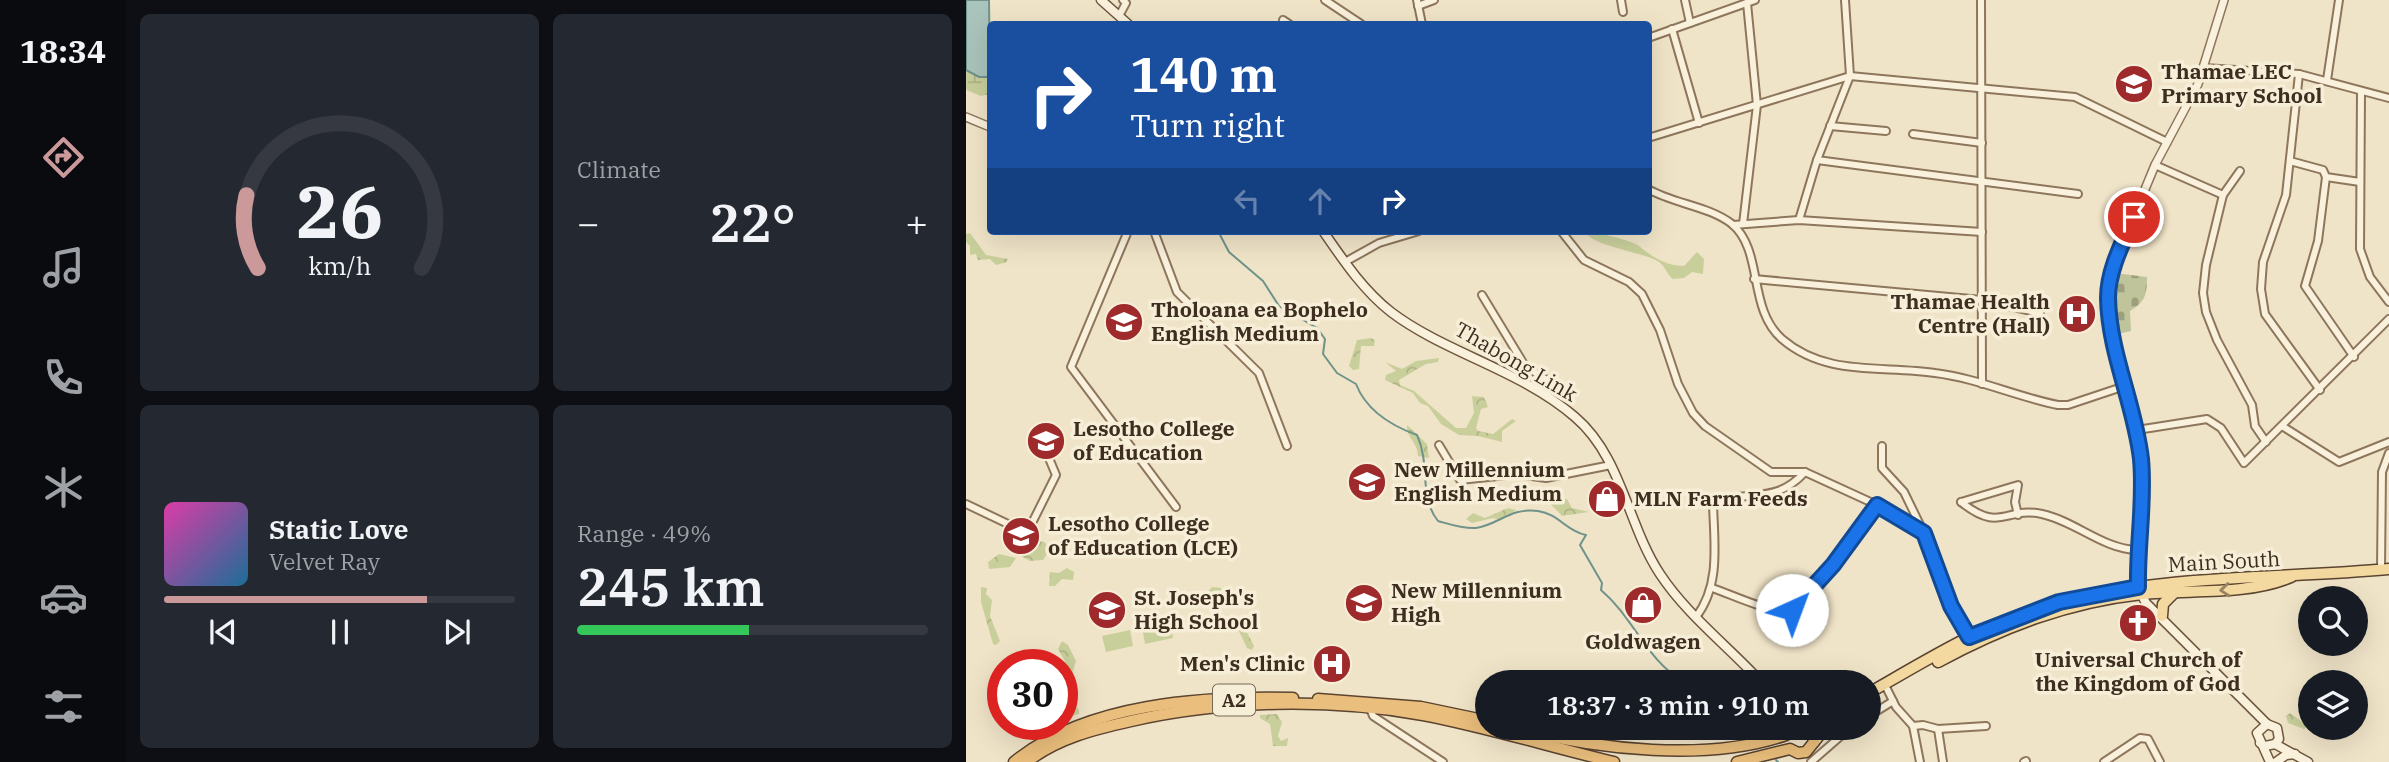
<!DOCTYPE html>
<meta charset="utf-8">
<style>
:root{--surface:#171b24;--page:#242831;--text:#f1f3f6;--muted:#9ea1a6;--line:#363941;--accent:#cc999b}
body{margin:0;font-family:"IBM Plex Serif",serif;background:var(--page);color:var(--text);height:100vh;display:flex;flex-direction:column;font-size:26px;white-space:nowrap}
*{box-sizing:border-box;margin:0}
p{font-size:23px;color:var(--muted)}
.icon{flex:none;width:38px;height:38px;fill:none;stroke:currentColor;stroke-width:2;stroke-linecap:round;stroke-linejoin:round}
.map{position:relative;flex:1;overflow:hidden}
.sheet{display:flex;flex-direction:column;gap:14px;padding:14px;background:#0d0f14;width:840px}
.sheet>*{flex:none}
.banner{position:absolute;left:21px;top:21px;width:665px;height:214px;border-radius:7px;box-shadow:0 7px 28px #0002;background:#1a4fa0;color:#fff;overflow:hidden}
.buttons{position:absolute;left:1332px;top:586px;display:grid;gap:14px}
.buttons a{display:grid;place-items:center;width:70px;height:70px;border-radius:50%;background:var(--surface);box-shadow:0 7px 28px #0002;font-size:35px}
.speed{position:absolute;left:21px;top:649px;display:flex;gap:14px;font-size:35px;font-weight:700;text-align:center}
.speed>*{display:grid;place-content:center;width:91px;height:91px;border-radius:50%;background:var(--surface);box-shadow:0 7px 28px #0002;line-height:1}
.speed .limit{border:10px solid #d22;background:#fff;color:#111}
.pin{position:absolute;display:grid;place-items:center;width:60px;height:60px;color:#fff;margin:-30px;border:4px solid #fff;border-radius:50%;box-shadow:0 2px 7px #0007}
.me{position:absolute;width:77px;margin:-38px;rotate:43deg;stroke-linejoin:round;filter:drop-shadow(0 0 5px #0008)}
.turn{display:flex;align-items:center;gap:24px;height:147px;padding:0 28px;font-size:32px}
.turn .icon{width:91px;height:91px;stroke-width:2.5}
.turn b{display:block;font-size:49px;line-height:60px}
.lanes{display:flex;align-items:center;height:66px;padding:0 28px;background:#0003;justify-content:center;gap:35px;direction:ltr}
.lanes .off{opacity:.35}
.big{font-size:52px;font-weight:600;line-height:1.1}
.sheet .card{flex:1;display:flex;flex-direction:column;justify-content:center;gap:10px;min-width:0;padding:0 24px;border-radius:10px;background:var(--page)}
.sheet .dial{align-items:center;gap:0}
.dial svg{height:182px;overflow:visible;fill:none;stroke:var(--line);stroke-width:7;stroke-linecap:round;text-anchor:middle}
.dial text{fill:var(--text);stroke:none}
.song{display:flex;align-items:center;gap:21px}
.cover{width:84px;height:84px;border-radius:10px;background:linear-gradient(135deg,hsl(320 70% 55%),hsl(200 70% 35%))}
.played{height:7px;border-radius:4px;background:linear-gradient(90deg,var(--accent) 75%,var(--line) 75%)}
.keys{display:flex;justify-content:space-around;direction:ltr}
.heat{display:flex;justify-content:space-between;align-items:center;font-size:38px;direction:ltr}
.charge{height:10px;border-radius:5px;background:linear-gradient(90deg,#34c759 49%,var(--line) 0)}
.sheet .tiles{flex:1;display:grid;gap:14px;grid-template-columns:repeat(2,1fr)}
.trip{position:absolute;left:509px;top:670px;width:406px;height:70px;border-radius:35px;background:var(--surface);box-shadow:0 7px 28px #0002;font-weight:600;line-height:70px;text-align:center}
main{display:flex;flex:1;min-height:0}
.menu{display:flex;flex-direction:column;width:126px;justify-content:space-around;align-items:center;background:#090b0e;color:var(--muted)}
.menu .icon{width:49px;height:49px}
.menu .active{color:var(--accent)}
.menu b{font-size:32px;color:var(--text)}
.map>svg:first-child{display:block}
.green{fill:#c9cf9b}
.forest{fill:url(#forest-crowns)}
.wetland{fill:url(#wetland-marsh)}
.cemetery{fill:url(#cemetery-stones)}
.water{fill:#a9c4bc;stroke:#6f938a;stroke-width:2}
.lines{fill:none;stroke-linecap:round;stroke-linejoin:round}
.stream{stroke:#6f938a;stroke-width:2}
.minor-casing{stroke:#8d765c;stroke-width:10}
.tertiary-casing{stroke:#8d765c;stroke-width:10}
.secondary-casing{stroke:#6f573f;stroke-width:11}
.primary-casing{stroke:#5b4430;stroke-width:13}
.trunk-casing{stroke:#5b4430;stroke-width:13}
.minor{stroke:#faf1dc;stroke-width:6}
.tertiary{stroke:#faf1dc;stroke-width:7}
.secondary{stroke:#faf1dc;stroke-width:8}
.primary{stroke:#f3d9a0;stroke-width:10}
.trunk{stroke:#eabe7c;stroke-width:10}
.oneway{stroke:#988460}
.route-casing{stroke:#114b97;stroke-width:18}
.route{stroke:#1a73e8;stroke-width:12}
.labels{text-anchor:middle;stroke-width:7;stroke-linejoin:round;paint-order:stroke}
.shield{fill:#f7eed8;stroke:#756857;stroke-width:2}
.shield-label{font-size:19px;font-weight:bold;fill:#3d2e20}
.poi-label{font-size:21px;font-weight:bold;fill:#3d2e20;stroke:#f7eed8;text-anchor:start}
.street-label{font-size:21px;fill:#3d2e20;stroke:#f7eed8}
</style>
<main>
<nav class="menu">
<b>18:34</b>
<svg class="icon active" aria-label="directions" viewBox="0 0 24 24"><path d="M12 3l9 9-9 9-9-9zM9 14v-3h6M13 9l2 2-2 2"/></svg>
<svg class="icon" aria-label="music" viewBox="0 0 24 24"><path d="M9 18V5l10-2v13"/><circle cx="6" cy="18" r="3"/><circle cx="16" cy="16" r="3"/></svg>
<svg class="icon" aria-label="phone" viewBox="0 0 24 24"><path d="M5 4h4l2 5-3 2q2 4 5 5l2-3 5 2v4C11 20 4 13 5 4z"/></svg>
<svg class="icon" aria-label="climate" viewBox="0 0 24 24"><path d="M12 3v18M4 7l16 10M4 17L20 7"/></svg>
<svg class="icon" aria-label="car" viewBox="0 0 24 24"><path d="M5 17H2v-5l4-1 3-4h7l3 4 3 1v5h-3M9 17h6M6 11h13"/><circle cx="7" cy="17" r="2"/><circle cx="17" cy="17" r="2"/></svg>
<svg class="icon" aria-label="filters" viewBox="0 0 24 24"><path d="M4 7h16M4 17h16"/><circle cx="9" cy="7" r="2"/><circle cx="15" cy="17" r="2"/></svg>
</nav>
<section class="sheet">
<div class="tiles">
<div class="card dial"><svg viewBox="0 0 100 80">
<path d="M14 69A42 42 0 1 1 86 69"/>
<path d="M14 69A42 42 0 0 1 9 37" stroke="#cc999b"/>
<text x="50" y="56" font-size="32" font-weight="700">26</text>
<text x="50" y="72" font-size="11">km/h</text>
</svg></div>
<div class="card"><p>Climate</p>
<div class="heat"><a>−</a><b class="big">22°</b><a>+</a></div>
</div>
<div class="card">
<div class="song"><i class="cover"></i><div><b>Static Love</b><p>Velvet Ray</p></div></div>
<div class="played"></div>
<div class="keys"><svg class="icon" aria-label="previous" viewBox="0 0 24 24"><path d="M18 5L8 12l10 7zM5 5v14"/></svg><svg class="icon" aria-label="pause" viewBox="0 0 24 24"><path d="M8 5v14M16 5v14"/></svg><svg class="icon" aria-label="next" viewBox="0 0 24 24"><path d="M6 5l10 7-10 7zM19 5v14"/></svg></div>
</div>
<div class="card"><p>Range · 49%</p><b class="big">245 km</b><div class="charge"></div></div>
</div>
</section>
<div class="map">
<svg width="1423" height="762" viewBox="0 0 1423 762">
<defs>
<pattern id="forest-crowns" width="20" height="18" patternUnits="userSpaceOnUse" patternTransform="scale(1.75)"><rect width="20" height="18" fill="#c9cf9b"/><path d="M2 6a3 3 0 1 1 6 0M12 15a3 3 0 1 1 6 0" fill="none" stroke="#aeb285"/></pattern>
<pattern id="wetland-marsh" width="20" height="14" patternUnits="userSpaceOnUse" patternTransform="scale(1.75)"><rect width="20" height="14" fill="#c9cf9b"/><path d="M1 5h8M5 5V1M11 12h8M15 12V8" fill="none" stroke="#aeb285"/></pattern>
<pattern id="cemetery-stones" width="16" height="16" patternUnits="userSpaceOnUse" patternTransform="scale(1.75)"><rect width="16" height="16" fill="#bfc49a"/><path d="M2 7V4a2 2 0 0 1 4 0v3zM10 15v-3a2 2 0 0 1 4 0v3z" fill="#9ca07d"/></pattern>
</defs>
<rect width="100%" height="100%" fill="#f0e4c8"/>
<!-- green -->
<g class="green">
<path d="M619,231C627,231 667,241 673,246C685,256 700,266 718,266L731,252L738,259L737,274L726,272L718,278L707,279C700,274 700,267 693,262C676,251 626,247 619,231Z"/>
<polygon points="204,621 207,638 179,644 176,627"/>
<polygon points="164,630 167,646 140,652 136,636"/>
</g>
<!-- forest -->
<g class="forest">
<polygon points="4,233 20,255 42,259 41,262 30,265 24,259 12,260 10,254 4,255 4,246 0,242 0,234"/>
<polygon points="405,338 409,340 408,346 395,346 393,369 387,370 383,366 391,340"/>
<polygon points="473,358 472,362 460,364 433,380 434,385 448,391 490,428 500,428 508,413 506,396 518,397 522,407 515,409 510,428 512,431 527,434 546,419 550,421 536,431 536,442 512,436 493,435 475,424 462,406 454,403 447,393 419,380 420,375 430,371 419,362 436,369 450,361"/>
<path d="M441,425L461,444L463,458L452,456C452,443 440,437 441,425Z"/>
<polygon points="577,496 601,499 606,508 623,512 596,516"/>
<polygon points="542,508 550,510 534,520 527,518 506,523 500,519 507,513 519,518"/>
<polygon points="67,540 78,542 85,548 77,560 64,561 55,556 60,546"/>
<polygon points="33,554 50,558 44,567 23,569 22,562"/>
<polygon points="101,568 108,572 107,580 96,579 89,586 83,586 84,572 93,573"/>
<polygon points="15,587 21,588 20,594 26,600 24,616 34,641 30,645 27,644 15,602"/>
<polygon points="246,587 255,588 255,595 239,604 236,599"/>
<polygon points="271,619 275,621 288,646 286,650 281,648 269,623"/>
<polygon points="96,641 102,645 110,661 106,674 99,670 99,661 92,649"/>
<polygon points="96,689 113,710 113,714 96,718 101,707"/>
<polygon points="1324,713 1335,721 1344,718 1344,725 1338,729 1322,723 1320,716"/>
<polygon points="311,714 316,722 312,736 315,741 322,738 321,746 307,746 304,724 294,718 294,715"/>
</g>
<!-- wetland -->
<polygon class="wetland" points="0,70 13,77 24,77 24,94 15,96 0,90"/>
<!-- cemetery -->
<path class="cemetery" d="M1149,273L1181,277C1181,295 1179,302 1164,311L1165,331L1152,334L1146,294Z"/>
<!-- water -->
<polygon class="water" points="0,0 23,0 24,77 13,77 0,70"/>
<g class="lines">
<!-- stream -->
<g class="stream">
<path d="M252,231L263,252L297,281L313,306L351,328L359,339L357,354L371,373L390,384C400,410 426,426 451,435C465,465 452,496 472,521C483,524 497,529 510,528C532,525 545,507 572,511C593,514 600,531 620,535L614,545L636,583L635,590C668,618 680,660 718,682"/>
<polyline points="795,728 799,736"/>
<polyline points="810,760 812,762"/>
</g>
<!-- minor casing -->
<g class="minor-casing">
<g id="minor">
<polyline points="359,0 395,24"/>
<polyline points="451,0 456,24"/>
<polyline points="655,0 657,12"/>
<polyline points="719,0 724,23"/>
<polyline points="1015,0 1016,384"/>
<polyline points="452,6 468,0"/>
<polyline points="153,16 160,3 157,0"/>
<polyline points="317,20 323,24"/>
<polyline points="706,29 733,123"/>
<polyline points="682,38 789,0"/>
<polyline points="1238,68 1333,74 1423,98"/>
<polyline points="1333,74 1320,195 1297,262 1295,289 1299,314 1354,390"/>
<polyline points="1361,80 1373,0"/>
<polyline points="1395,92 1394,249 1404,277 1423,302"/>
<polyline points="864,126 920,131"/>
<polyline points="947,134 1016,143"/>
<polyline points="682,138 884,76 1109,97 1201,142"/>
<polyline points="851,160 1112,194"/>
<polyline points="1324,161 1357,170 1360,177 1352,241 1339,286 1388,357"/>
<polyline points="1189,165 1257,195"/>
<polyline points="1274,171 1257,195 1240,265 1237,293 1240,312 1251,340 1286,405 1289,426 1300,442"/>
<polyline points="1360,177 1394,182"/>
<path d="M682,189C708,204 743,206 766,224C798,251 781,308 816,339C860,377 916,365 969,373C1011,378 1051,397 1092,405H1102L1159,386"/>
<polyline points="833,220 851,160 884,76 879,0"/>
<polyline points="777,224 791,105 781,3"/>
<polyline points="767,225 833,220 1016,232"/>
<polyline points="162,231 105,367 210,507"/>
<polyline points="188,231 211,292 293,373 321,446"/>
<polyline points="595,231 618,260 663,282 676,294 694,330 712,384 727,413 739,426 805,472 839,472 911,505 958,533 985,606 1005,639"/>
<polyline points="379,262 413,243 453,231"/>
<polyline points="788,279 1016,300 1074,313"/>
<polyline points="516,295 559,366 587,384 580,395"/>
<polyline points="1316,426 1373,462 1423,442"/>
<polyline points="1171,430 1241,419 1255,428 1278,463 1423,319"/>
<polyline points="473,445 494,480 550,474 580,478 645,465"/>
<polyline points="916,446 916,468 938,492 957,531"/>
<path d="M995,502C1035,534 1039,506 1076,514C1109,521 1137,549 1171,550"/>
<polyline points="995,502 1052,485 1049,502 1052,515"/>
<polyline points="0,504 61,533 90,475 72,432"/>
<polyline points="1415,569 1416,472 1423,453"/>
<path d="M746,588C765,594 807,615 826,610L867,566L911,505"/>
<path d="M730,617C755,585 748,542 747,504C782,488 808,506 839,472"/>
<polyline points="921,689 930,707 947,726 954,762"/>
<polyline points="403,706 407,716 477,762"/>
<polyline points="903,716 927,701"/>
<polyline points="947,726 957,725 972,729 1020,726"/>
<polyline points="972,729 977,762"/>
<polyline points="845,762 884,728"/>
<polyline points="1058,762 1060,761"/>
<polyline points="1138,762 1174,738 1182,739 1194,762"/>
</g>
</g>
<!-- tertiary casing -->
<g class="tertiary-casing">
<g id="tertiary">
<polyline points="0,117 24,127"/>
<polyline points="1172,587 1171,550 1177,490 1175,458 1147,334 1143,286 1149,262 1189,165 1232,84 1258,0"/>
</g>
</g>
<!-- secondary casing -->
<g class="secondary-casing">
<g id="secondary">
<polyline points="135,0 162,24"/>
<path d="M357,231C377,260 397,290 425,312C479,353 555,370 609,417C656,457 661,524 694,574C721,615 762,646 795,682"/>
<polyline points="1173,590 1180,603 1301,724"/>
<polyline points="822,728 822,730"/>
<polyline points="1294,743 1299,746 1309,744 1313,739 1311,728 1301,724 1291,733 1304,762"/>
<polyline points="1309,744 1342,762"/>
<polyline points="1310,762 1320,755 1329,754"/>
</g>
</g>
<!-- primary casing -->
<g class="primary-casing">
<g id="primary">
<polyline points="1196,616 1197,604 1209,592"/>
<path d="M972,662C1037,627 1102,602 1176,594C1224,589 1279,596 1325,577"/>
<path d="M903,693C964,658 1026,619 1095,602C1202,574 1314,579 1423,569"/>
<polyline points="848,742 859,728"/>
</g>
</g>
<!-- trunk casing -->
<g class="trunk-casing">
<g id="trunk">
<polyline points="352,699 455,707 522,721"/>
<path d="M549,728C632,750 742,762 820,735"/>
<path d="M48,762C120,703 237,696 327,698"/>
<path d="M61,762C91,738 129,729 165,721C258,700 362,698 457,715C521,727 584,747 648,762"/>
<polyline points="771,762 824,749 832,753 840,752 848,742 845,728"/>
</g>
</g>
<!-- minor -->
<use href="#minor" class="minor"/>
<!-- tertiary -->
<use href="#tertiary" class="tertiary"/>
<!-- secondary -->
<use href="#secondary" class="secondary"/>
<!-- primary -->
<use href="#primary" class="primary"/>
<!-- trunk -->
<use href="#trunk" class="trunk"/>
</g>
<!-- one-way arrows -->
<defs><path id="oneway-chevron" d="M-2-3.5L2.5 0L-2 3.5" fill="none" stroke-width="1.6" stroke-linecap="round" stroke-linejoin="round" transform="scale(1.75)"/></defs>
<use class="oneway" href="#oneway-chevron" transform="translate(1259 590) rotate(175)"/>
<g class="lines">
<!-- route casing -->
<g class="route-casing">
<path id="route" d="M826,610L867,565L911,505L958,533L985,606L1003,637L1093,602L1172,587C1171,544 1179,502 1175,459C1169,405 1143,353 1142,298C1142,270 1157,242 1168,217"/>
</g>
<!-- route -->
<use href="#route" class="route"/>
</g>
<!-- icons -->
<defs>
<g id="school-disc" transform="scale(2.0125)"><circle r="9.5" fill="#9e2a2b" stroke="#f7eed8"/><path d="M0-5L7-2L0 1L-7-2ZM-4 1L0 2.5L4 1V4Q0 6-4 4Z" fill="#fff"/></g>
<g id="hospital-disc" transform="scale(2.0125)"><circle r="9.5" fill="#9e2a2b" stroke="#f7eed8"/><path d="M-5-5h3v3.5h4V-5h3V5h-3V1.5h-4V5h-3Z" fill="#fff"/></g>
<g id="university-disc" transform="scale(2.0125)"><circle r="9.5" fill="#9e2a2b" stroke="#f7eed8"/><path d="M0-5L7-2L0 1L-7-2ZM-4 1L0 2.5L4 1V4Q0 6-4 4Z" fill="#fff"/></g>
<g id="shop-disc" transform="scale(2.0125)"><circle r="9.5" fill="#9e2a2b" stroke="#f7eed8"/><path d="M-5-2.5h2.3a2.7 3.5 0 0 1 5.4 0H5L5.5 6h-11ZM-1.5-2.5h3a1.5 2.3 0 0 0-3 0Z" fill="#fff"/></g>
<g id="church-disc" transform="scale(2.0125)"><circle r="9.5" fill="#9e2a2b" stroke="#f7eed8"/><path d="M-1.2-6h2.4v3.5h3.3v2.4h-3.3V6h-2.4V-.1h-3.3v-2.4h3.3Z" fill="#fff"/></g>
</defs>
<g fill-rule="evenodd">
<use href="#school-disc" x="1168" y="84"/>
<use href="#hospital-disc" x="1111" y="314"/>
<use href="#school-disc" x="158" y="322"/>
<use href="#university-disc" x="80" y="441"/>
<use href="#school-disc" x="401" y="482"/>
<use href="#shop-disc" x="641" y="499"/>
<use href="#university-disc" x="55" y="536"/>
<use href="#school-disc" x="398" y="603"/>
<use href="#shop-disc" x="677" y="605"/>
<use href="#school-disc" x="141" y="610"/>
<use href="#church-disc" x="1172" y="623"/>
<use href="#hospital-disc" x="366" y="664"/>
</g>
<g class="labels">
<!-- shield labels -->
<rect class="shield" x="247" y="684.5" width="42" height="31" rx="5"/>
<g class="shield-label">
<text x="268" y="707">A2</text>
</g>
<!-- poi labels -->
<g class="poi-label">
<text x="1195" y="79">Thamae LEC<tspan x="1195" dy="24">Primary School</tspan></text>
<text x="1084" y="309" text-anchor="end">Thamae Health<tspan x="1084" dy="24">Centre (Hall)</tspan></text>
<text x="185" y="317">Tholoana ea Bophelo<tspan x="185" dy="24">English Medium</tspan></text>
<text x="107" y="436">Lesotho College<tspan x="107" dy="24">of Education</tspan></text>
<text x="428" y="477">New Millennium<tspan x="428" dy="24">English Medium</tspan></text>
<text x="668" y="506">MLN Farm Feeds</text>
<text x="82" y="531">Lesotho College<tspan x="82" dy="24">of Education (LCE)</tspan></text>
<text x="425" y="598">New Millennium<tspan x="425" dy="24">High</tspan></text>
<text x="168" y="605">St. Joseph's<tspan x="168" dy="24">High School</tspan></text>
<text x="677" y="649" text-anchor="middle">Goldwagen</text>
<text x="1172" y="667" text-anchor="middle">Universal Church of<tspan x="1172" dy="24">the Kingdom of God</tspan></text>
<text x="339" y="671" text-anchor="end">Men's Clinic</text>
</g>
<!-- street labels -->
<g class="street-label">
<text transform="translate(550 362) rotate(30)" y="7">Thabong Link</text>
<text transform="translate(1258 562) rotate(-3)" y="7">Main South</text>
</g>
</g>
</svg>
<div class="buttons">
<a><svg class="icon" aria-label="search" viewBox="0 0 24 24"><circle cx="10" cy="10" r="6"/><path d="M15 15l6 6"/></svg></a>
<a><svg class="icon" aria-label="layers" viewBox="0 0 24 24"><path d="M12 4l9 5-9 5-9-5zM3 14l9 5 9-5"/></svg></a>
</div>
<div class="speed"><div class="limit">30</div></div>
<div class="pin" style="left:1168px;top:217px;background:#d93025"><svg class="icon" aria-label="arrive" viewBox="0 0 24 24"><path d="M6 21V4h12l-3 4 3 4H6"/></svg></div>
<svg class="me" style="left:826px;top:610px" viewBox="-20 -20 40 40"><circle r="19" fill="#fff"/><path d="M0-13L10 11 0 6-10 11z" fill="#1a73e8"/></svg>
<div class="trip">18:37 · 3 min · 910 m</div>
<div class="banner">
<div class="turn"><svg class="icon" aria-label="right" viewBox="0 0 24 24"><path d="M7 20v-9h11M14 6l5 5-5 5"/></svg><div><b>140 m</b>Turn right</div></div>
<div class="lanes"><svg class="icon off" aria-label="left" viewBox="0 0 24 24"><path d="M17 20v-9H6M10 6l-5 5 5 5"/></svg><svg class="icon off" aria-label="ahead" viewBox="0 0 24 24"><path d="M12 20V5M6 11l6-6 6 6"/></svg><svg class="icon" aria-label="right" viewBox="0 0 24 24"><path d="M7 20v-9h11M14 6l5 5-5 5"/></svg></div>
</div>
</div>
</main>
